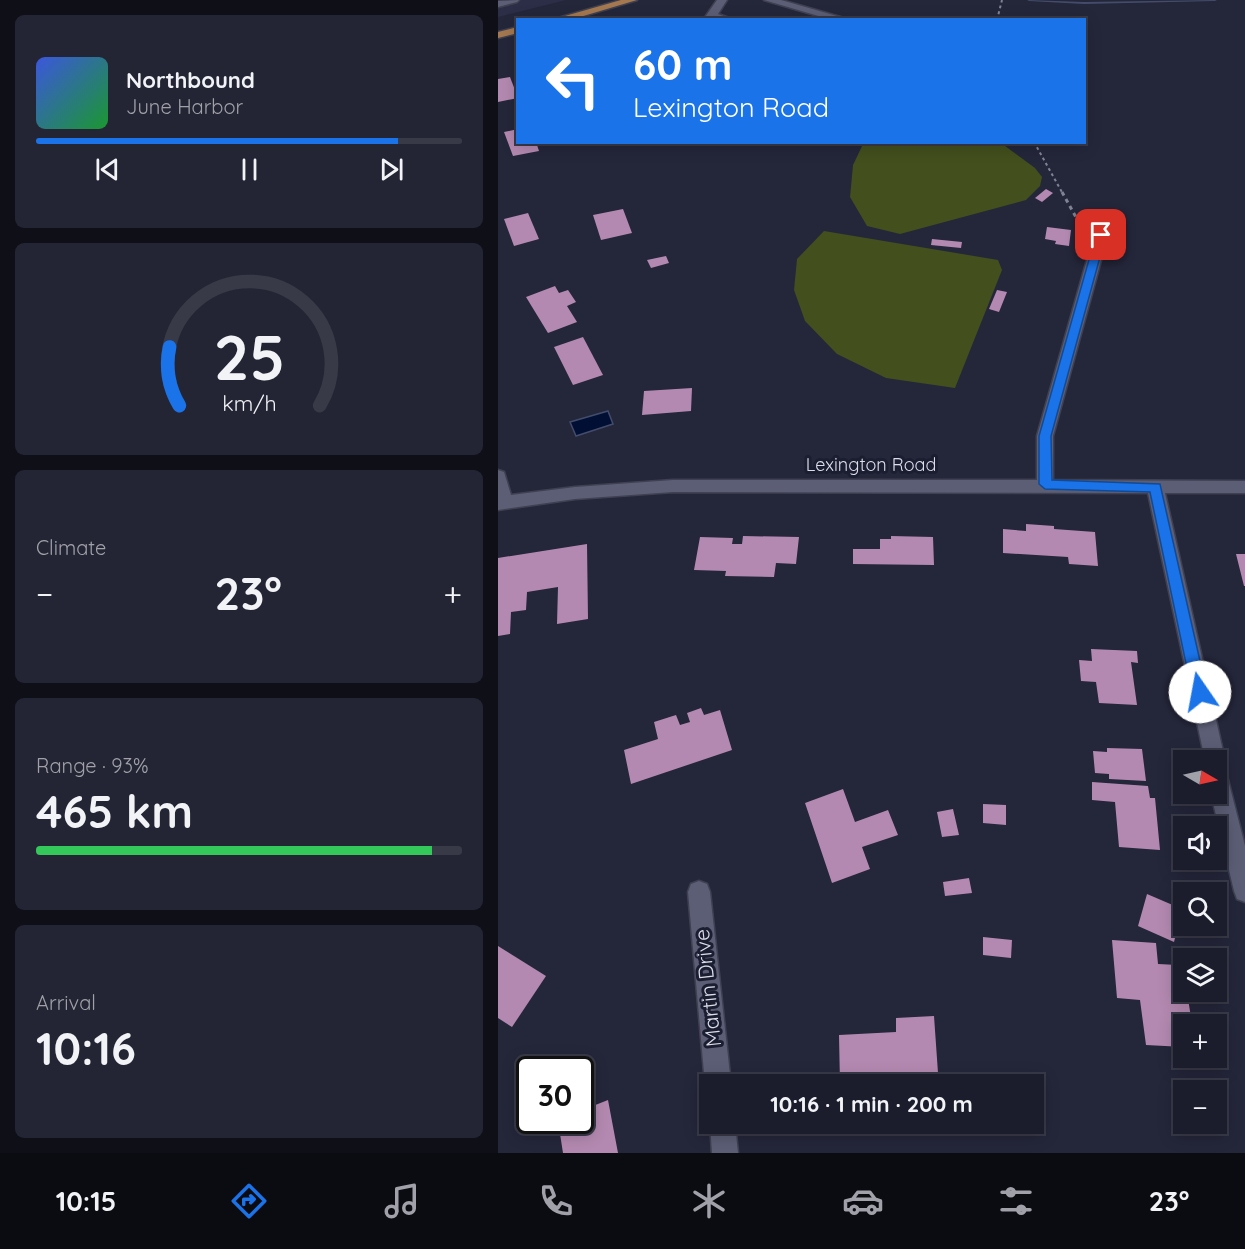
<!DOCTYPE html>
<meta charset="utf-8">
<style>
:root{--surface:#1b1c2c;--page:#242534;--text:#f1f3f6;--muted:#a0a1a9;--line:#393a48;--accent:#1a73e8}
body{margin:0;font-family:Quicksand,sans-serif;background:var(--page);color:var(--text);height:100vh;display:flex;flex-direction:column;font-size:22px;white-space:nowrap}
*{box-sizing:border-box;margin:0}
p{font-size:20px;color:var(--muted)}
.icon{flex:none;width:33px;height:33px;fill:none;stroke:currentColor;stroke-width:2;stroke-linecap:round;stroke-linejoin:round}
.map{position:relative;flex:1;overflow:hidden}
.sheet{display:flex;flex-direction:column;gap:15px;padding:15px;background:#0f0f18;width:498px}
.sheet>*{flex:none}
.guide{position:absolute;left:18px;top:18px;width:570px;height:126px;border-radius:0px;box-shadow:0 3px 15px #0003,0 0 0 2px var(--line);background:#1a73e8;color:#fff;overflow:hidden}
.needle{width:39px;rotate:99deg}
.controls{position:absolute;left:675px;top:750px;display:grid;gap:12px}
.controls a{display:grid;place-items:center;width:54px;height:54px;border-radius:0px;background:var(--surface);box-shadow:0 3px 15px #0003,0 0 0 2px var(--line);font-size:30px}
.speed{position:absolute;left:18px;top:1056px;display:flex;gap:12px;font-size:30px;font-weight:700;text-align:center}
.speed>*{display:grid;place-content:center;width:78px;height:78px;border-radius:50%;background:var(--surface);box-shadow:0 3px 15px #0003,0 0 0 2px var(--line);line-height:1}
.speed .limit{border:3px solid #111;border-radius:9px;background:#fff;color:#111}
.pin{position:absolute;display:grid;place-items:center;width:51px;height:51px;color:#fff;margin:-26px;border-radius:12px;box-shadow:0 3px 9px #0006}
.me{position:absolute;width:66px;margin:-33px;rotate:348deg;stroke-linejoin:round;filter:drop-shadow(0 0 4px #0008)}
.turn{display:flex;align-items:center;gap:21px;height:126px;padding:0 18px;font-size:27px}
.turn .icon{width:78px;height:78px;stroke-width:2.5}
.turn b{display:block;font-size:42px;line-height:51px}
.big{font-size:45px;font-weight:700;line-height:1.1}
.sheet .tile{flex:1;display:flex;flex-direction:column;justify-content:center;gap:9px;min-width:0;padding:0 21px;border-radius:9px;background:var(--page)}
.sheet .dial{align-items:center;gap:0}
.dial svg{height:156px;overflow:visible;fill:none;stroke:var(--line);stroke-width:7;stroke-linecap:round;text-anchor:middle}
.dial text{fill:var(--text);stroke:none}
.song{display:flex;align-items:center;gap:18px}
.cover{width:72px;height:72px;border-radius:9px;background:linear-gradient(135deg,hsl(230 70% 55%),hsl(130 70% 35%))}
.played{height:6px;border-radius:3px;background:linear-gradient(90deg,var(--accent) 85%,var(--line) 85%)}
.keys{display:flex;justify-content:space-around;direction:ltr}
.heat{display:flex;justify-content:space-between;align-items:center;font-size:33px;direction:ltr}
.charge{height:9px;border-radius:4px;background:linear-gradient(90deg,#34c759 93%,var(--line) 0)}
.trip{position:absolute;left:201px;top:1074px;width:345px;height:60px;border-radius:0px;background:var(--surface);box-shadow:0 3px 15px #0003,0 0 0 2px var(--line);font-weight:700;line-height:60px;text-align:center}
.tabs{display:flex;height:96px;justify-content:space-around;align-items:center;background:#0b0b12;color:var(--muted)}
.tabs .icon{width:42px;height:42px}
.tabs .selected{color:var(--accent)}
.tabs b{font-size:27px;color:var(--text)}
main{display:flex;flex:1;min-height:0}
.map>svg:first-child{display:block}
.built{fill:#2c2e48}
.green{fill:#434f1d}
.water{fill:#020f34;stroke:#434d6b;stroke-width:1.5}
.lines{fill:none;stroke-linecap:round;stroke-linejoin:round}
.stream{fill:#434d6b;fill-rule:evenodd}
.building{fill:#b489b1}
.minor-casing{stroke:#3f4051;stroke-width:3}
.major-casing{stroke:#3f4051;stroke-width:3}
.path-far1{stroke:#818394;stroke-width:2;stroke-dasharray:3 3;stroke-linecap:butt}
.path{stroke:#818394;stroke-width:3;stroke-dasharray:4 4;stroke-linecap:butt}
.minor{fill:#5b5e75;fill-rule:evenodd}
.major{fill:#a5784f;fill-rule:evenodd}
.route{fill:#1a73e8;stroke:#114b97;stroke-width:1.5}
.labels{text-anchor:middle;stroke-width:6;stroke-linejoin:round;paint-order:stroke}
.street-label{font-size:18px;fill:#dbddea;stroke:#1b1d30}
.near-street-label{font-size:21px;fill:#dbddea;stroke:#1b1d30}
</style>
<main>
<section class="sheet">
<div class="tile">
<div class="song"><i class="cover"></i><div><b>Northbound</b><p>June Harbor</p></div></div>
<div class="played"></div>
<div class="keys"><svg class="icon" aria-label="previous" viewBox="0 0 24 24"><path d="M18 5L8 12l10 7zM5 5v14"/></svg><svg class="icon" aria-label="pause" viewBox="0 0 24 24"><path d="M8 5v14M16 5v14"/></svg><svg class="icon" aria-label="next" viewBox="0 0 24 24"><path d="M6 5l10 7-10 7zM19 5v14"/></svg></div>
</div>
<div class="tile dial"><svg viewBox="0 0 100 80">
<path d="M14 69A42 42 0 1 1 86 69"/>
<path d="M14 69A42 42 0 0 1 9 39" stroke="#1a73e8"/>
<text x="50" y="56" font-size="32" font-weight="700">25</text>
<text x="50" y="72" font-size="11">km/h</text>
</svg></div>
<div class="tile"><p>Climate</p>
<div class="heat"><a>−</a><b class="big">23°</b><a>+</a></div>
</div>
<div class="tile"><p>Range · 93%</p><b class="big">465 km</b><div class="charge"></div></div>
<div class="tile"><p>Arrival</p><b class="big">10:16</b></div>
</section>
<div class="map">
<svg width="747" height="1153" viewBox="0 0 747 1153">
<rect width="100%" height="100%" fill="#24263a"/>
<!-- built -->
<polygon class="built" points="0,0 68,0 0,17"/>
<!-- green -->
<g class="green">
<polygon points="366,142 503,143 537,168 544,177 542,186 528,200 402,234 369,226 352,197 355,165"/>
<polygon points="326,231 500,260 504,270 457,388 388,378 339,354 307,321 296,290 299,259"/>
</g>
<!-- water -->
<polygon class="water" points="110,411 115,424 78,436 72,422"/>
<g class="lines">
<!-- stream -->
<polygon class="stream" points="529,0 586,2 719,0 717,1 586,4 531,1"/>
</g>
<!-- building -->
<g class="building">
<polygon points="12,77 20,98 0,102 0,79"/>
<polygon points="20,129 20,142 38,142 41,151 15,156 6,132"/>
<polygon points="548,189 555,193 544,202 537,198"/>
<polygon points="125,209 134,233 103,240 95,215"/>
<polygon points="30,213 41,239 16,246 6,219"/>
<polygon points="549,227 573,230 571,246 557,244 558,241 547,239"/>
<polygon points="434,239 464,242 463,248 433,245"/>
<polygon points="168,256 171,263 153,268 149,260"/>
<polygon points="57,286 61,293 70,290 78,302 69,306 79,322 50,333 28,297"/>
<polygon points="499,290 509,292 501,312 491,309"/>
<polygon points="85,337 105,375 75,385 56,347"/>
<polygon points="194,388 193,411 144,415 146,391"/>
<polygon points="528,524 556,526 556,529 597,532 600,566 571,564 570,557 505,553 505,529 528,531"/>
<polygon points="245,536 301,537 298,564 278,563 276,577 227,576 228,571 196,570 202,537 235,538 234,544 244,544"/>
<polygon points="393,536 435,537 436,565 355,564 355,549 382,549 382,539 393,539"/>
<polygon points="89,544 90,619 59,624 60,587 29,592 28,610 13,612 12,634 0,636 0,558"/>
<polygon points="738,554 747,554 747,586 746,586"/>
<polygon points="593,649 639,651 640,663 633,662 639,705 601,703 598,682 583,681 581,660 594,661"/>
<polygon points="203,708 206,715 222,710 234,750 133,784 126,750 160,739 156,722 178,715 182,725 192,722 189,713"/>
<polygon points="609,748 644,749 648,781 611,779 611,774 597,773 595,751 609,752"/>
<polygon points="594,782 650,786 652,798 657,798 662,850 621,847 617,802 594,800"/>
<polygon points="345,789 357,822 390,810 400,835 364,847 372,869 334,883 307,803"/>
<polygon points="485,804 508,805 508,825 485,823"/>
<polygon points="455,809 461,835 444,837 439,812"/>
<polygon points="471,878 474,893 447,896 445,882"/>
<polygon points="649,894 684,909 676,942 640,926"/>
<polygon points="485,937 514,940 513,958 485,955"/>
<polygon points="614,940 658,943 660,964 680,965 681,982 686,982 686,992 689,992 694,1024 686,1024 686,1047 648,1045 642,1000 619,998"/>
<polygon points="0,946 48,976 14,1027 0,1018"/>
<polygon points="436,1016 440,1073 411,1074 411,1083 342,1084 341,1035 398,1032 398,1018"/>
<polygon points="110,1100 120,1153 65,1153 60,1121 82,1120 82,1111"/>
</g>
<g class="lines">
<!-- minor casing -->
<g class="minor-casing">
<g id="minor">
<polygon points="21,0 19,2 0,7 0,1"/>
<polygon points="219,0 229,0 220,14 237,20 205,20"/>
<polygon points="266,0 283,0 353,20 334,20"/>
<polygon points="603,231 610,235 555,436 555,480 747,481 747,493 667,493 727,760 726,764 747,846 747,902 739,899 736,891 713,794 718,794 718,760 707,760 650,493 175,492 77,499 0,510 0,470 6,472 13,495 77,487 175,480 539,480 539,436 596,235"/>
<polygon points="201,881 209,884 212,892 233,1084 212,1084 212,1093 207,1084 190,892 193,884"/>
<polygon points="212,1123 237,1124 240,1153 214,1153"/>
</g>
</g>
<!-- major casing -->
<g class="major-casing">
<g id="major">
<polygon points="123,0 139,0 72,20 53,20"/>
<polygon points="20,27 20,33 0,38 0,32"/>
</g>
</g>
<!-- path-far1 -->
<g class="path-far1">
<polyline points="499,20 504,0"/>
<polyline points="536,142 565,194"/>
</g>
<!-- path -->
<polyline class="path" points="564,192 584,228 587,229"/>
<!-- minor -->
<use href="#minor" class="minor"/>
<!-- major -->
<use href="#major" class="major"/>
</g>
<!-- route -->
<polygon class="route" points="603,232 608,235 553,436 554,480 662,484 709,692 707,697 702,699 696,697 694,692 652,492 547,489 541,484 541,436 598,235"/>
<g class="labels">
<!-- street labels -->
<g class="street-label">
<text x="373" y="471">Lexington Road</text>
</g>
<!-- near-street labels -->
<g class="near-street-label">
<text transform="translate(210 988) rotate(-96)" y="7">Martin Drive</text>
</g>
</g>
</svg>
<div class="controls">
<a><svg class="needle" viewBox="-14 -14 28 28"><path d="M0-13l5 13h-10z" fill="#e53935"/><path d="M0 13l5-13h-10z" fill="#a0a1a9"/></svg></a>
<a><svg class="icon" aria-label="sound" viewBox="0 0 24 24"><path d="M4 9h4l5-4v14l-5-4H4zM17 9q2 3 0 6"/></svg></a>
<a><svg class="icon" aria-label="search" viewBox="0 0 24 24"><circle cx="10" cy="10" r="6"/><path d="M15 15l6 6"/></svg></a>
<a><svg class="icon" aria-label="layers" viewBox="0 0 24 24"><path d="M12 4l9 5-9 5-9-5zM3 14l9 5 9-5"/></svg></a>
<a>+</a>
<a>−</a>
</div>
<div class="speed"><div class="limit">30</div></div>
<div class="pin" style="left:603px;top:235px;background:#d93025"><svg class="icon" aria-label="arrive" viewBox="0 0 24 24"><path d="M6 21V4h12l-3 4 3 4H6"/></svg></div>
<svg class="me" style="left:702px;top:692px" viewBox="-20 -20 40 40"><circle r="19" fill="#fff"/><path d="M0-13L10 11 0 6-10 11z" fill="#1a73e8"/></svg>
<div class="trip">10:16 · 1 min · 200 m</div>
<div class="guide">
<div class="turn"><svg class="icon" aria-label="left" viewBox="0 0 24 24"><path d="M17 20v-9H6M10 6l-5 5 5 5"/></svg><div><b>60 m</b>Lexington Road</div></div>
</div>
</div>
</main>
<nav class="tabs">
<b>10:15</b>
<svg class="icon selected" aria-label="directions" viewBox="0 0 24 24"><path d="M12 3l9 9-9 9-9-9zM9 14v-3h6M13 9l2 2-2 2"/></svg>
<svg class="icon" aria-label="music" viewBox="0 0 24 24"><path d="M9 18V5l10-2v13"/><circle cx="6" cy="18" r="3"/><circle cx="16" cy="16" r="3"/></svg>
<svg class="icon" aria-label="phone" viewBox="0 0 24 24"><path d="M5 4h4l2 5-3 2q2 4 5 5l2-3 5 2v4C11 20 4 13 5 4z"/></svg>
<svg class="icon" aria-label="climate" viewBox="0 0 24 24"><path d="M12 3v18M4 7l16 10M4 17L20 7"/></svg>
<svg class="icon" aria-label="car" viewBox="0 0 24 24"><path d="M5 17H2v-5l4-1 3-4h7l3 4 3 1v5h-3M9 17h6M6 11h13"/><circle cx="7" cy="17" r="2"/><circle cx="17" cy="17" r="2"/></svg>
<svg class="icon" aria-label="filters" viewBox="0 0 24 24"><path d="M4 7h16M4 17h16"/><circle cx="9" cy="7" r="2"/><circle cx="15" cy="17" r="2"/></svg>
<b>23°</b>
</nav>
